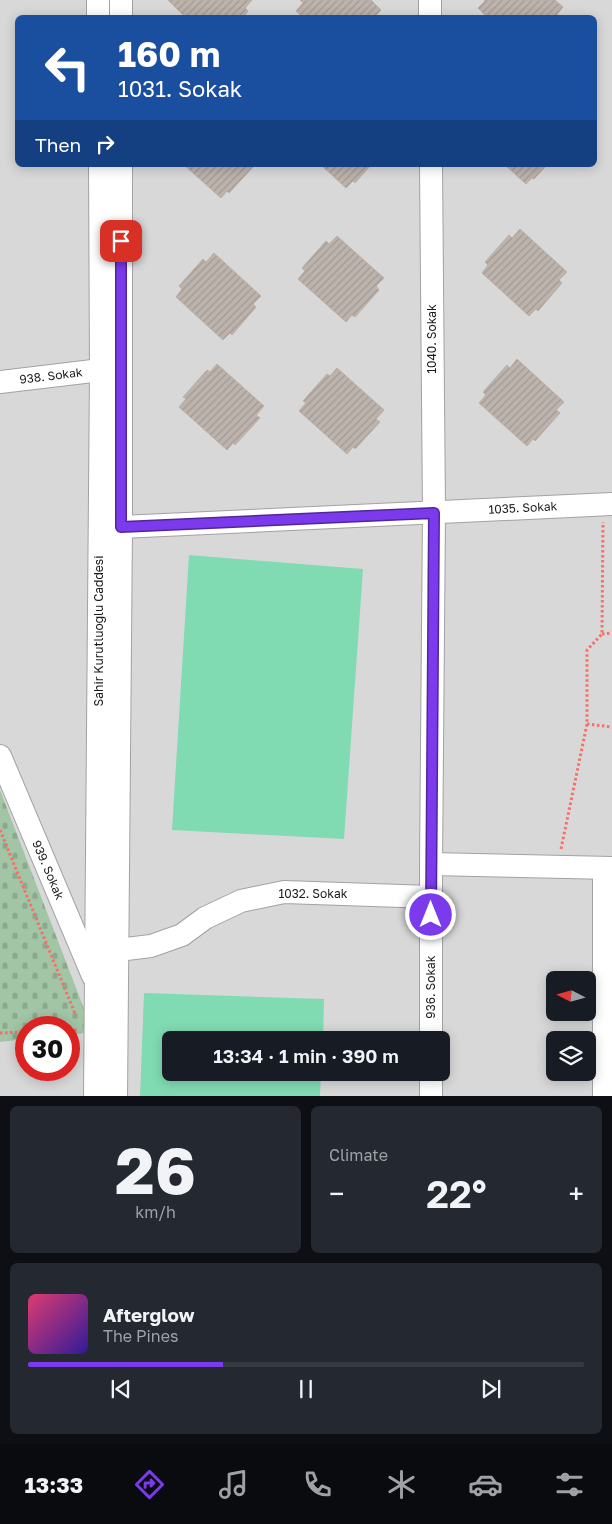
<!DOCTYPE html>
<meta charset="utf-8">
<style>
:root{--surface:#171b24;--page:#242831;--text:#f1f3f6;--muted:#9ea1a6;--line:#363941;--accent:#7c3aed}
body{margin:0;font-family:"Golos Text",sans-serif;background:var(--page);color:var(--text);height:100vh;display:flex;flex-direction:column;font-size:19px;white-space:nowrap}
*{box-sizing:border-box;margin:0}
p{font-size:16px;color:var(--muted)}
.icon{flex:none;width:28px;height:28px;fill:none;stroke:currentColor;stroke-width:2;stroke-linecap:round;stroke-linejoin:round}
.map{position:relative;height:1096px;overflow:hidden}
.details{display:flex;flex-direction:column;gap:10px;padding:10px;background:#0d0f14;flex:1}
.details>*{flex:none}
.top-card{position:absolute;left:15px;top:15px;width:582px;height:152px;border-radius:8px;box-shadow:0 2px 12px #0003;background:#1a4fa0;color:#fff;overflow:hidden}
.needle{width:32px;rotate:276deg}
.tools{position:absolute;left:546px;top:971px;display:grid;gap:10px}
.tools a{display:grid;place-items:center;width:50px;height:50px;border-radius:8px;background:var(--surface);box-shadow:0 2px 12px #0003;font-size:25px}
.speed{position:absolute;left:15px;top:1016px;display:flex;gap:10px;font-size:25px;font-weight:700;text-align:center}
.speed>*{display:grid;place-content:center;width:65px;height:65px;border-radius:50%;background:var(--surface);box-shadow:0 2px 12px #0003;line-height:1}
.speed .limit{border:8px solid #d22;background:#fff;color:#111}
.pin{position:absolute;display:grid;place-items:center;width:42px;height:42px;color:#fff;margin:-21px;border-radius:10px;box-shadow:0 2px 8px #0006}
.me{position:absolute;width:55px;margin:-28px;rotate:0deg;stroke-linejoin:round;filter:drop-shadow(0 0 4px #0008)}
.turn{display:flex;align-items:center;gap:18px;height:105px;padding:0 20px;font-size:22px}
.turn .icon{width:65px;height:65px;stroke-width:2.5}
.turn b{display:block;font-size:35px;line-height:42px}
.then{display:flex;align-items:center;height:48px;padding:0 20px;background:#0003;gap:10px;font-size:19px}
.big{font-size:38px;font-weight:600;line-height:1.1}
.details .widget{flex:1;display:flex;flex-direction:column;justify-content:center;gap:8px;min-width:0;padding:0 18px;border-radius:8px;background:var(--page)}
.details .dial{align-items:center;gap:0}
.dial b{font-size:65px;line-height:1}
.song{display:flex;align-items:center;gap:15px}
.cover{width:60px;height:60px;border-radius:8px;background:linear-gradient(135deg,hsl(340 70% 55%),hsl(250 70% 35%))}
.played{height:5px;border-radius:2px;background:linear-gradient(90deg,var(--accent) 35%,var(--line) 35%)}
.keys{display:flex;justify-content:space-around;direction:ltr}
.heat{display:flex;justify-content:space-between;align-items:center;font-size:28px;direction:ltr}
.details .tiles{flex:1;display:grid;gap:10px;grid-template-columns:1fr 1fr}
.widget:last-child{grid-column:span 2}
.trip{position:absolute;left:162px;top:1031px;width:288px;height:50px;border-radius:8px;background:var(--surface);box-shadow:0 2px 12px #0003;font-weight:600;line-height:50px;text-align:center}
.tab-bar{display:flex;height:80px;justify-content:space-around;align-items:center;background:#090b0e;color:var(--muted)}
.tab-bar .icon{width:35px;height:35px}
.tab-bar .on{color:var(--accent)}
.tab-bar b{font-size:22px;color:var(--text)}
.map>svg:first-child{display:block}
.residential{fill:#d9d8d8;fill-rule:evenodd}
.cemetery{fill:url(#cemetery-stones)}
.pitch{fill:#80dbb2}
.building{fill:url(#building-hatch);stroke:#beaea4}
.lines{fill:none;stroke-linecap:round;stroke-linejoin:round}
.minor-casing{stroke:#a2a2a2;stroke-width:24}
.path{stroke:#f66f69;stroke-width:3;stroke-dasharray:2.5 2.5;stroke-linecap:butt}
.minor{stroke:#fff;stroke-width:22}
.route-casing{stroke:#51269a;stroke-width:12}
.route{stroke:#7c3aed;stroke-width:9}
.labels{text-anchor:middle;stroke-width:5;stroke-linejoin:round;paint-order:stroke}
.street-label{font-size:12px;fill:#1b1b1b;stroke:#fff}
</style>
<div class="map">
<svg width="612" height="1097" viewBox="0 0 612 1097">
<defs>
<pattern id="cemetery-stones" width="16" height="16" patternUnits="userSpaceOnUse" patternTransform="scale(1.25)"><rect width="16" height="16" fill="#a2c5a6"/><path d="M2 7V4a2 2 0 0 1 4 0v3zM10 15v-3a2 2 0 0 1 4 0v3z" fill="#8ba98e"/></pattern>
<pattern id="building-hatch" width="6" height="6" patternUnits="userSpaceOnUse" patternTransform="scale(1.25)"><rect width="6" height="6" fill="#bdb3ad"/><path d="M-1 1l2-2M0 6l6-6M5 7l2-2" fill="none" stroke="#a29994"/></pattern>
</defs>
<rect width="100%" height="100%" fill="#ede8e1"/>
<!-- residential -->
<path class="residential" d="M0,0H612V1096L0,1097ZM18,18H595V165H18ZM555,980H588V1012H555ZM26,1028H69V1070H26ZM171,1040H441V1072H171ZM555,1040H588V1072H555Z"/>
<!-- cemetery -->
<polygon class="cemetery" points="0,790 93,1032 69,1035 69,1028 26,1028 26,1039 0,1042"/>
<!-- pitch -->
<g class="pitch">
<polygon points="189,555 363,569 344,839 172,830"/>
<polygon points="144,993 324,999 323,1040 171,1040 171,1072 321,1073 320,1096 140,1096"/>
</g>
<!-- building -->
<g class="building">
<polygon points="168,0 252,0 245,8 248,11 243,18 186,18"/>
<polygon points="300,0 371,0 381,10 374,18 304,18 296,11 303,3"/>
<polygon points="484,0 555,0 563,7 556,16 557,18 488,18 478,8 485,1"/>
<polygon points="184,165 253,165 254,166 229,193 227,191 221,198"/>
<polygon points="321,165 371,165 355,183 353,181 346,188"/>
<polygon points="505,165 547,165 534,179 532,178 526,184"/>
<polygon points="520,229 567,272 559,280 562,283 538,311 536,309 529,316 482,273 488,265 485,262 509,235 512,238"/>
<polygon points="337,236 384,278 376,286 379,290 355,317 352,315 346,322 298,279 305,271 302,268 326,241 329,244"/>
<polygon points="214,253 261,296 253,304 256,307 232,335 230,333 223,340 176,297 182,289 179,286 203,259 206,262"/>
<polygon points="517,359 564,402 556,410 560,413 535,441 533,439 527,446 479,403 486,395 483,392 507,365 510,368"/>
<polygon points="217,364 264,406 256,415 260,418 235,445 233,443 227,450 179,407 186,399 183,397 207,370 210,372"/>
<polygon points="337,368 384,410 376,419 380,422 355,449 353,447 347,454 299,411 306,403 303,401 327,374 330,376"/>
</g>
<g class="lines">
<!-- minor casing -->
<g class="minor-casing">
<g id="minor">
<polyline points="98,0 98,18"/>
<polyline points="121,0 121,18"/>
<polyline points="430,0 430,18"/>
<polyline points="0,382 101,370"/>
<polyline points="106,526 121,527 612,504"/>
<polyline points="0,756 93,976"/>
<polyline points="431,864 612,868"/>
<polyline points="118,950 151,946 182,935 205,918 241,901 284,892 431,897"/>
<polyline points="431,1040 431,864 434,513 431,165"/>
<polyline points="95,1097 101,370 100,165"/>
<polyline points="116,1097 121,527 121,165"/>
<polyline points="431,1097 431,1072"/>
<polyline points="604,1097 604,868"/>
</g>
</g>
<!-- path -->
<g class="path">
<polyline points="602,634 612,633"/>
<polyline points="587,724 612,727"/>
<polyline points="0,830 76,1016"/>
<polyline points="561,849 587,724 587,650 602,634 603,522"/>
<polyline points="69,1030 78,1030"/>
<polyline points="0,1033 26,1032"/>
</g>
<!-- minor -->
<use href="#minor" class="minor"/>
</g>
<g class="lines">
<!-- route casing -->
<g class="route-casing">
<polyline id="route" points="121,241 121,527 434,513 431,915"/>
</g>
<!-- route -->
<use href="#route" class="route"/>
</g>
<g class="labels">
<!-- street labels -->
<g class="street-label">
<text transform="translate(432 339) rotate(-90)" y="4">1040. Sokak</text>
<text transform="translate(51 376) rotate(-7)" y="4">938. Sokak</text>
<text transform="translate(523 508) rotate(-3)" y="4">1035. Sokak</text>
<text transform="translate(99 631) rotate(-90)" y="4">Sahir Kurutluoğlu Caddesi</text>
<text transform="translate(48 870) rotate(67)" y="4">939. Sokak</text>
<text x="313" y="898">1032. Sokak</text>
<text transform="translate(431 987) rotate(-90)" y="4">936. Sokak</text>
</g>
</g>
</svg>
<div class="tools">
<a><svg class="needle" viewBox="-14 -14 28 28"><path d="M0-13l5 13h-10z" fill="#e53935"/><path d="M0 13l5-13h-10z" fill="#9ea1a6"/></svg></a>
<a><svg class="icon" aria-label="layers" viewBox="0 0 24 24"><path d="M12 4l9 5-9 5-9-5zM3 14l9 5 9-5"/></svg></a>
</div>
<div class="speed"><div class="limit">30</div></div>
<div class="pin" style="left:121px;top:241px;background:#d93025"><svg class="icon" aria-label="arrive" viewBox="0 0 24 24"><path d="M6 21V4h12l-3 4 3 4H6"/></svg></div>
<svg class="me" style="left:431px;top:915px" viewBox="-20 -20 40 40"><circle r="17" fill="#7c3aed" stroke="#fff" stroke-width="3"/><path d="M0-11L8 9 0 5-8 9z" fill="#fff"/></svg>
<div class="trip">13:34 · 1 min · 390 m</div>
<div class="top-card">
<div class="turn"><svg class="icon" aria-label="left" viewBox="0 0 24 24"><path d="M17 20v-9H6M10 6l-5 5 5 5"/></svg><div><b>160 m</b>1031. Sokak</div></div>
<div class="then">Then<svg class="icon" aria-label="right" viewBox="0 0 24 24"><path d="M7 20v-9h11M14 6l5 5-5 5"/></svg></div>
</div>
</div>
<section class="details">
<div class="tiles">
<div class="widget dial"><b>26</b><p>km/h</p></div>
<div class="widget"><p>Climate</p>
<div class="heat"><a>−</a><b class="big">22°</b><a>+</a></div>
</div>
<div class="widget">
<div class="song"><i class="cover"></i><div><b>Afterglow</b><p>The Pines</p></div></div>
<div class="played"></div>
<div class="keys"><svg class="icon" aria-label="previous" viewBox="0 0 24 24"><path d="M18 5L8 12l10 7zM5 5v14"/></svg><svg class="icon" aria-label="pause" viewBox="0 0 24 24"><path d="M8 5v14M16 5v14"/></svg><svg class="icon" aria-label="next" viewBox="0 0 24 24"><path d="M6 5l10 7-10 7zM19 5v14"/></svg></div>
</div>
</div>
</section>
<nav class="tab-bar">
<b>13:33</b>
<svg class="icon on" aria-label="directions" viewBox="0 0 24 24"><path d="M12 3l9 9-9 9-9-9zM9 14v-3h6M13 9l2 2-2 2"/></svg>
<svg class="icon" aria-label="music" viewBox="0 0 24 24"><path d="M9 18V5l10-2v13"/><circle cx="6" cy="18" r="3"/><circle cx="16" cy="16" r="3"/></svg>
<svg class="icon" aria-label="phone" viewBox="0 0 24 24"><path d="M5 4h4l2 5-3 2q2 4 5 5l2-3 5 2v4C11 20 4 13 5 4z"/></svg>
<svg class="icon" aria-label="climate" viewBox="0 0 24 24"><path d="M12 3v18M4 7l16 10M4 17L20 7"/></svg>
<svg class="icon" aria-label="car" viewBox="0 0 24 24"><path d="M5 17H2v-5l4-1 3-4h7l3 4 3 1v5h-3M9 17h6M6 11h13"/><circle cx="7" cy="17" r="2"/><circle cx="17" cy="17" r="2"/></svg>
<svg class="icon" aria-label="filters" viewBox="0 0 24 24"><path d="M4 7h16M4 17h16"/><circle cx="9" cy="7" r="2"/><circle cx="15" cy="17" r="2"/></svg>
</nav>
